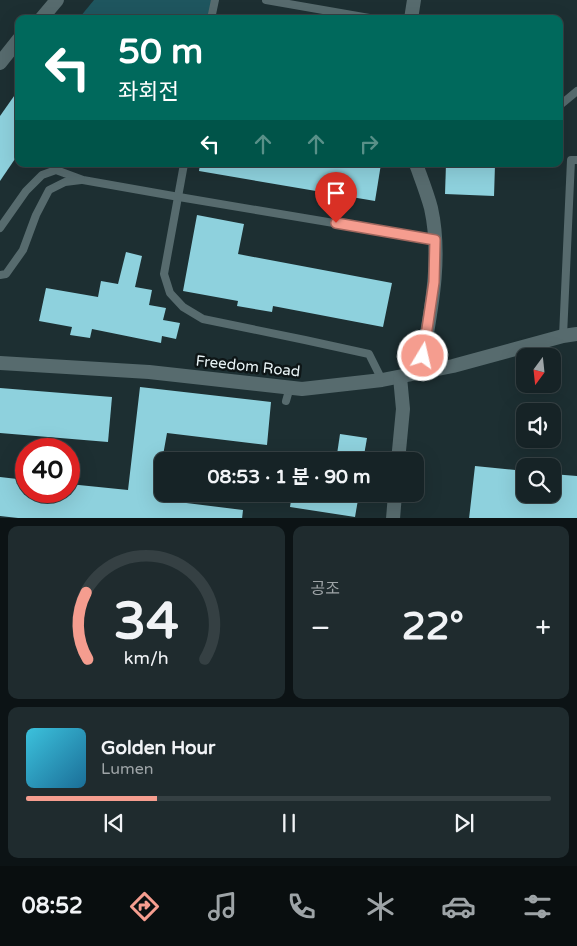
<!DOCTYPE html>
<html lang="ko">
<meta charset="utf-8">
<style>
:root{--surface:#162326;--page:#1f2b2e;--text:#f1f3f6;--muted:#9ea4a7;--line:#354043;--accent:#f59d8f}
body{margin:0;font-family:"Varela Round","Noto Sans KR",sans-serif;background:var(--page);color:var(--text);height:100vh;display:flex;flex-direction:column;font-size:19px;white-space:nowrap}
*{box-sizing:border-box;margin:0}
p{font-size:16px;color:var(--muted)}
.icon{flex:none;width:28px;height:28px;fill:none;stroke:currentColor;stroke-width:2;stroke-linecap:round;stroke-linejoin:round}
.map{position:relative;height:518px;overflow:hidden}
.side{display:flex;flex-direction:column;gap:8px;padding:8px;background:#0c1315;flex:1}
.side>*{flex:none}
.top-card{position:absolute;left:15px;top:15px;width:548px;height:152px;border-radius:10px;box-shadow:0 5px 20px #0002,0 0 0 1px var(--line);background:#00695c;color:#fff;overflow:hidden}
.needle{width:32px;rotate:195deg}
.controls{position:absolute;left:516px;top:348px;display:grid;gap:10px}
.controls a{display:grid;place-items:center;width:45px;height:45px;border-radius:10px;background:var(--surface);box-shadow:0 5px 20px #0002,0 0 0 1px var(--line);font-size:25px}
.speed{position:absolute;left:15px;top:438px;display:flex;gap:10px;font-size:25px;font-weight:700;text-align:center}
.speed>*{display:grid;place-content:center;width:65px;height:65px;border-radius:50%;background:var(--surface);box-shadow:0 5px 20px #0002,0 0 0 1px var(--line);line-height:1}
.speed .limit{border:8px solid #d22;background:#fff;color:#111}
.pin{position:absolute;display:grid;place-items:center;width:42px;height:42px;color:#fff;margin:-51px -21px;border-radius:50% 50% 50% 0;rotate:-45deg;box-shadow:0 0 5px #0007}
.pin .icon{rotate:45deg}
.me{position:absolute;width:55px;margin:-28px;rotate:9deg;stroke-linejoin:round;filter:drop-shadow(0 0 4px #0008)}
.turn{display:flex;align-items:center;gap:18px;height:105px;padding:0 20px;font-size:22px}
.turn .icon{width:65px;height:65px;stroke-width:2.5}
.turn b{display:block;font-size:35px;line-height:42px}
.lanes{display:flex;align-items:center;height:48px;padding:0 20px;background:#0003;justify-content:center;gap:25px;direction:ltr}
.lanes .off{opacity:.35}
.big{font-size:38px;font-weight:700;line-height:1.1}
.side .widget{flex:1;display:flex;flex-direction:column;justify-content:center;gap:8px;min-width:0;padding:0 18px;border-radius:10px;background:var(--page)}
.side .dial{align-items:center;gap:0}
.dial svg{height:130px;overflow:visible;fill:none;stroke:var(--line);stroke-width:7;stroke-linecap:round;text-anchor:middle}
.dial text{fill:var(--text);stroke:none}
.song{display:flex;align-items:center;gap:15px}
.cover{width:60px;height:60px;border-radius:8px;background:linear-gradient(135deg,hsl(190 70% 55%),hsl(200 70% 35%))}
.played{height:5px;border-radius:2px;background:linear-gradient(90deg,var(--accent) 25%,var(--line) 25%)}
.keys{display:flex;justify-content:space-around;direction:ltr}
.heat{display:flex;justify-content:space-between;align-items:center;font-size:28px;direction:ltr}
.side .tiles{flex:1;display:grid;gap:8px;grid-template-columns:1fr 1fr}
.widget:last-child{grid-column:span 2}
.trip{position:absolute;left:154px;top:452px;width:270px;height:50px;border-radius:10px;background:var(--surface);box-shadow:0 5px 20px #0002,0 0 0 1px var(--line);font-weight:700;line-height:50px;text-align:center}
.menu{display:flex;height:80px;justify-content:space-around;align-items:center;background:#090e0f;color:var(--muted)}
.menu .icon{width:35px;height:35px}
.menu .current{color:var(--accent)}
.menu b{font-size:22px;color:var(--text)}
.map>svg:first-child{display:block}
.grass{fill:#1f565f}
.building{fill:#8ed1dd}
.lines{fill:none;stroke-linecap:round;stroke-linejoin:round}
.service{stroke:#576b6e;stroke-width:8}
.tertiary{stroke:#576b6e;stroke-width:14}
.route-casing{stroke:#9f665d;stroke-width:12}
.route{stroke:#f59d8f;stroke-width:9}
.labels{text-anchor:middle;stroke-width:5;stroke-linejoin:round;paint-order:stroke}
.street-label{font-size:15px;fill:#ebf6f8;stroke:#0e1617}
</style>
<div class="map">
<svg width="577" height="519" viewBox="0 0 577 519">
<rect width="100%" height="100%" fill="#1d2f32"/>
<!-- grass -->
<polygon class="grass" points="94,0 215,0 211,19 82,19 80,17"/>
<!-- building -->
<g class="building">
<polygon points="19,89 19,153 0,181 0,116"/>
<polygon points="200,164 381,164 375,201 199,171"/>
<polygon points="446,164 495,164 494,196 445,194"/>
<polygon points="197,215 244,224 238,254 392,283 383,327 273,306 272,312 237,306 238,301 183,291"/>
<polygon points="126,252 142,256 135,287 152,290 149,305 166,308 163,320 180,323 176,339 162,336 161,343 92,329 90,338 70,335 72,327 39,321 46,288 98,297 101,281 118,284"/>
<polygon points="140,387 271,402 267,445 167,433 162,461 162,500 243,510 242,519 27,519 0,516 0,477 26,480 26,491 69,491 69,484 128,490"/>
<polygon points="0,388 112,397 108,442 0,433"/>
<polygon points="340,434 367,438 363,461 336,461"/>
<polygon points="475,466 525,471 525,494 552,494 552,474 577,476 577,519 469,519"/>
<polygon points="292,494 359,494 355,517 290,507"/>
</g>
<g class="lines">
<!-- service -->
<g class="service">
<polyline points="266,0 375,19"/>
<polyline points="211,19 215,0"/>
<polyline points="559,106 577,91"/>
<polyline points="184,164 164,274 170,293 183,307 203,319 305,340 369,354 382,380"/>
<polyline points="0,228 26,191 42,175 56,170 83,180 179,197 435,240"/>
<polyline points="0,275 6,274 23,250 36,215 49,190 65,182 81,180"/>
<polyline points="563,336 571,160 577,160"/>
<polyline points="286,401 290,387"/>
</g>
<!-- tertiary -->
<g class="tertiary">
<polyline points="41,19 57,0"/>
<polyline points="411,19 414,0"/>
<polyline points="0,63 19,39"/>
<path d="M416,164C421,178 427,193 431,208C443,262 429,319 420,373"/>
<polyline points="0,363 149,372 302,389 382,380 453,366 563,336 577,334"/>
<polyline points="398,461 403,409 400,377"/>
<polyline points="393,519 395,494"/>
</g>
</g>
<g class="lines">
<!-- route casing -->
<g class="route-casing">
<polyline id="route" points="336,223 435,240 434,282 423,356"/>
</g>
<!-- route -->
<use href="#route" class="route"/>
</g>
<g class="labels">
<!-- street labels -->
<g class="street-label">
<text transform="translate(248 366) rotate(6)" y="5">Freedom Road</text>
</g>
</g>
</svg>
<div class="controls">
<a><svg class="needle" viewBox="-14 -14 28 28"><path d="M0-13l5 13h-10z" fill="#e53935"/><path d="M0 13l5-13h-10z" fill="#9ea4a7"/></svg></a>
<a><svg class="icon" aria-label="sound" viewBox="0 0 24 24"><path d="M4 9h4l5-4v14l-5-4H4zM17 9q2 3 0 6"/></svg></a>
<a><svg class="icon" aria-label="search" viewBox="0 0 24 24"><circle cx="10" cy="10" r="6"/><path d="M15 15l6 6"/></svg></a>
</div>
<div class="speed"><div class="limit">40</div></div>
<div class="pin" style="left:336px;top:223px;background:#d93025"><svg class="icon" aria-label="arrive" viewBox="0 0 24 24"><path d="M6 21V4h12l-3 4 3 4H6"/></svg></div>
<svg class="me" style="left:423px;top:356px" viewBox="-20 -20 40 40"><circle r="17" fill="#f59d8f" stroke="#fff" stroke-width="3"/><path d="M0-11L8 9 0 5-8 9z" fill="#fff"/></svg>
<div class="trip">08:53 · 1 분 · 90 m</div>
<div class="top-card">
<div class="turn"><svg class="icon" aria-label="left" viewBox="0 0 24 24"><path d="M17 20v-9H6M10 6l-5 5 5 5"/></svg><div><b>50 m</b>좌회전</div></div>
<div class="lanes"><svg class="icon" aria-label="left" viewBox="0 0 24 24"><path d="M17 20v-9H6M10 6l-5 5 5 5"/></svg><svg class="icon off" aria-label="ahead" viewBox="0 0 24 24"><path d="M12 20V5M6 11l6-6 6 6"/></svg><svg class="icon off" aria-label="ahead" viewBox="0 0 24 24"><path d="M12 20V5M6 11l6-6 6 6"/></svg><svg class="icon off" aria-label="right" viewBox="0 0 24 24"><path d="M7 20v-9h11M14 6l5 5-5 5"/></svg></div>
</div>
</div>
<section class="side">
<div class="tiles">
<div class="widget dial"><svg viewBox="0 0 100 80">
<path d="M14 69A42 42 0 1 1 86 69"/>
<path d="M14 69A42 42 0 0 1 13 28" stroke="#f59d8f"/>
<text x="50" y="56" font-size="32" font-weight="700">34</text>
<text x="50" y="72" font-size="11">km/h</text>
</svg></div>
<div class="widget"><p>공조</p>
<div class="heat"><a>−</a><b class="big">22°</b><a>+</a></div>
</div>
<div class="widget">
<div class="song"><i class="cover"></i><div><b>Golden Hour</b><p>Lumen</p></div></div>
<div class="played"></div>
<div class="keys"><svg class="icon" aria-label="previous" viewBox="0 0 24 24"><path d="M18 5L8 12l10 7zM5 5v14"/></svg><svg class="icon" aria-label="pause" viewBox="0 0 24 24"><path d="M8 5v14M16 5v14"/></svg><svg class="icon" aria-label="next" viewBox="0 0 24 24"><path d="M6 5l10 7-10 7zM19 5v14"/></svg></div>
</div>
</div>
</section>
<nav class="menu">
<b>08:52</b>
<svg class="icon current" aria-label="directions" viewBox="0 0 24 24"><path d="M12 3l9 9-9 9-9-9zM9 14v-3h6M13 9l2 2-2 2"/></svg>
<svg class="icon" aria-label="music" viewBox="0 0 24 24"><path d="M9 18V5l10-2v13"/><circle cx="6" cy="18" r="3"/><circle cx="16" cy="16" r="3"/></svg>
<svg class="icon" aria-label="phone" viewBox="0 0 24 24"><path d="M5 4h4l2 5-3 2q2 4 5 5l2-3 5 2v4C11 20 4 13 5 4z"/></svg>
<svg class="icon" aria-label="climate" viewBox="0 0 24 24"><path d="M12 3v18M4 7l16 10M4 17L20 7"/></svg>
<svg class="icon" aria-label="car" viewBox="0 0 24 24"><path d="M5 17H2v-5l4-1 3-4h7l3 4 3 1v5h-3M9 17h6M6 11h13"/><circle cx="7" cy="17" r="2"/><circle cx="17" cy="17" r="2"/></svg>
<svg class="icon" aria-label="filters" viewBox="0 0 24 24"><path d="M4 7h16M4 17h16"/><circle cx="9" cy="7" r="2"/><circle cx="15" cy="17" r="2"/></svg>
</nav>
